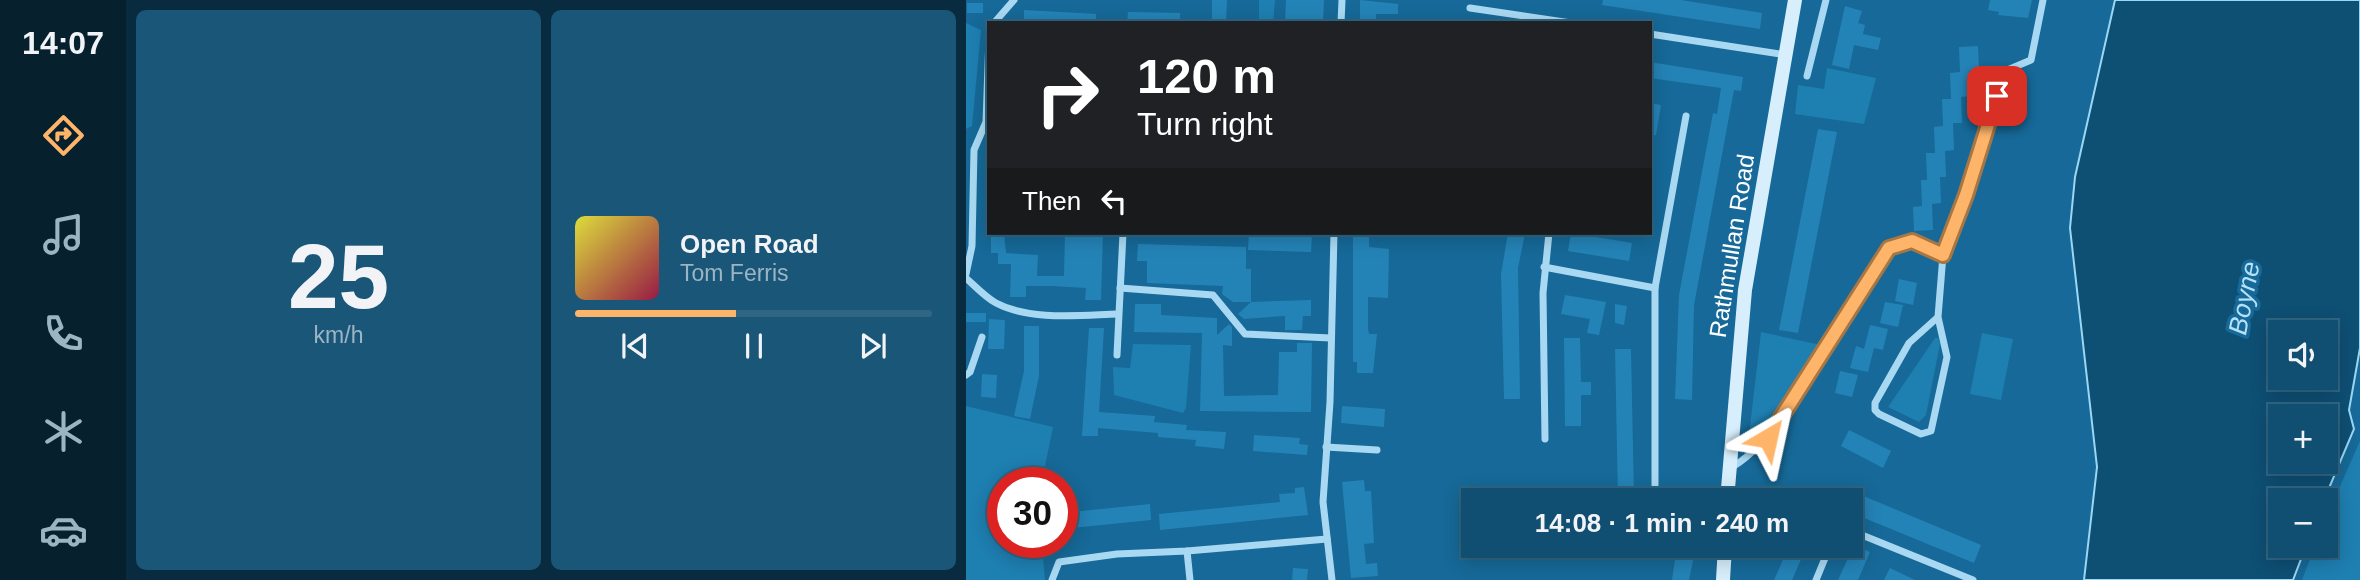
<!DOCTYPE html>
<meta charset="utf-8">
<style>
:root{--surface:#104f72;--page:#195677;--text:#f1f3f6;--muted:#9cb5c4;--line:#306684;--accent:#ffb569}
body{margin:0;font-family:Helvetica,sans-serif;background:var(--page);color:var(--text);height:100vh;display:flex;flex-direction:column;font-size:26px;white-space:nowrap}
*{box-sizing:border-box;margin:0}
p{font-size:23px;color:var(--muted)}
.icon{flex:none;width:38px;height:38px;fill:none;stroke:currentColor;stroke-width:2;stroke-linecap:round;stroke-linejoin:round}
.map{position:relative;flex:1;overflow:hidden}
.details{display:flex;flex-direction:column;gap:10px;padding:10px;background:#092b3f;width:840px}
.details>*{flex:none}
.guide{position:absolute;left:21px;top:21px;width:665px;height:214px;border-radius:0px;box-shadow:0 4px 18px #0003,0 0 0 2px var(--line);background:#202124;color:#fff;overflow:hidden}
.buttons{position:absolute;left:1302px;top:320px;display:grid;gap:14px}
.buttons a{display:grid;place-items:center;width:70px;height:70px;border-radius:0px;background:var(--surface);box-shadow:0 4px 18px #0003,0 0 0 2px var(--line);font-size:35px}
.speed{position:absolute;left:21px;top:467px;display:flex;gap:14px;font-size:35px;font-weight:700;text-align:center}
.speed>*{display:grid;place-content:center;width:91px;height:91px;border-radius:50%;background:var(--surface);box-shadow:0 4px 18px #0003,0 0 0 2px var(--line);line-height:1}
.speed .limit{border:10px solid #d22;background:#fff;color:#111}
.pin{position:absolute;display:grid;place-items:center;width:60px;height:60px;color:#fff;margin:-30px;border-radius:14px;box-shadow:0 4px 10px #0006}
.me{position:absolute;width:77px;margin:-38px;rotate:36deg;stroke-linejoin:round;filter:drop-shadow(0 0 5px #0008)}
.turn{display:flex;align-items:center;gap:24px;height:147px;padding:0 35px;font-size:32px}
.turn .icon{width:91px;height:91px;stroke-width:2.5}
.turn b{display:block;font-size:49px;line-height:60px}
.then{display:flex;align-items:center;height:66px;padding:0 35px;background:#0003;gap:14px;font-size:26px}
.details .widget{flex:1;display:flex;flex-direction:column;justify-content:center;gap:10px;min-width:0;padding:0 24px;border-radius:10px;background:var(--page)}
.details .dial{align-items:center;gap:0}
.dial b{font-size:91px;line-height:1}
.song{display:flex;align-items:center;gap:21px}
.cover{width:84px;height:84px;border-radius:10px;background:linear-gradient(135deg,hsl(60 70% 55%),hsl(340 70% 35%))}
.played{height:7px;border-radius:4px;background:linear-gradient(90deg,var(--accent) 45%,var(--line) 45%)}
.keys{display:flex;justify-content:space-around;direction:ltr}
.details .tiles{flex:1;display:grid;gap:10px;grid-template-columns:repeat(2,1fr)}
.trip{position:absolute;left:495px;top:488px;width:402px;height:70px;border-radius:0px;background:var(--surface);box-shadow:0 4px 18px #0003,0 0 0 2px var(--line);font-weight:600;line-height:70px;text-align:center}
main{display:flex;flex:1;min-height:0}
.tabs{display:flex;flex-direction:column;width:126px;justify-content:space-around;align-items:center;background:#06202e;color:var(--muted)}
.tabs .icon{width:49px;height:49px}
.tabs .active{color:var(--accent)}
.tabs b{font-size:32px;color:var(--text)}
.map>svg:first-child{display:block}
.green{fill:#1e7fb1}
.water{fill:#0e4f74;stroke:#9bd7f4;stroke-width:2;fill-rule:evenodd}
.building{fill:#2483b6}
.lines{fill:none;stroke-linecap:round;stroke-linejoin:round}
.street{stroke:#a9d9f2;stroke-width:7}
.secondary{stroke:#d7effc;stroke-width:14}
.route-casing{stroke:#a67644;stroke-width:18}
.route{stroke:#ffb569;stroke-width:12}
.labels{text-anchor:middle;stroke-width:7;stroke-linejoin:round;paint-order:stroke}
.street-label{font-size:24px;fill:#fff;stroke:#166998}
.water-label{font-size:26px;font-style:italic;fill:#b5e2f8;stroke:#166998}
</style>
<main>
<nav class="tabs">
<b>14:07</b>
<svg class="icon active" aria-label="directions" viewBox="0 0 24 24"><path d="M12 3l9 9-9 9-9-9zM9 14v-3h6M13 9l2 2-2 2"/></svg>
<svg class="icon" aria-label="music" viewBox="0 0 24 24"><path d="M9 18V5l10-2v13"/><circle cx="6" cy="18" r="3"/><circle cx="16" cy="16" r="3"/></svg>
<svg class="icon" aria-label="phone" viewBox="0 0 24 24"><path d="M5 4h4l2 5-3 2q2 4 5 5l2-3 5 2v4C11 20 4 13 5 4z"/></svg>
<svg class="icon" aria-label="climate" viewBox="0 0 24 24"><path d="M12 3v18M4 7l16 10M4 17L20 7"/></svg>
<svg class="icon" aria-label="car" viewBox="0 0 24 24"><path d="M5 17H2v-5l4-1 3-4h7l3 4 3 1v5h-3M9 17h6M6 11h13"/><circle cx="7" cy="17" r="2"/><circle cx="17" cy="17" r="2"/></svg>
</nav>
<section class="details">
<div class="tiles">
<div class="widget dial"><b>25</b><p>km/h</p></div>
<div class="widget">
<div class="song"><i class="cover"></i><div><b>Open Road</b><p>Tom Ferris</p></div></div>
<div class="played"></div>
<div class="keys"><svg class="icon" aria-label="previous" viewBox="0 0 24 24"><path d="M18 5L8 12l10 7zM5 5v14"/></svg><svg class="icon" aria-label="pause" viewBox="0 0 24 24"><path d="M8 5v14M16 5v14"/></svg><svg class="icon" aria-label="next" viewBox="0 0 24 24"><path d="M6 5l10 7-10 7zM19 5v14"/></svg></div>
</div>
</div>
</section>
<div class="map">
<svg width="1394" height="580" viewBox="0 0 1394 580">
<rect width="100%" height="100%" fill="#166998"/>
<!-- green -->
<g class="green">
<polygon points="293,0 309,0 307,23 293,23"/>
<polygon points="0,23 15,30 6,126 0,129"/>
<polygon points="861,68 910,78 898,124 829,114 832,85 858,89"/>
<polygon points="795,332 855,345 805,426 781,452"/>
<polygon points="1016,333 1047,339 1035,400 1004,394"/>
<polygon points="969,338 972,338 974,344 960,415 953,422 922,407"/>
<polygon points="167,344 225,345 220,408 217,413 148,395 147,367 164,368"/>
<polygon points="0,406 87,427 79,466 63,470 64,483 37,483 37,542 69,543 77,557 79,580 0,580"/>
<polygon points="1394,441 1394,580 1336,580 1349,546 1360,546 1360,518"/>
</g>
<!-- water -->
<path class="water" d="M1149,0H1394V348L1383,410L1388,429L1358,500H1314V546H1340L1327,580H1118L1131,467L1104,228L1109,177ZM1314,332H1360V378H1314ZM1314,416H1360V462H1314Z"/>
<!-- building -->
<g class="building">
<polygon points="246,0 261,0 260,23 246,23"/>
<polygon points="320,0 358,0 357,23 319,22"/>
<polygon points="394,0 432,4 432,14 410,14 410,23 394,23"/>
<polygon points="637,0 715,0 796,13 794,29 636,5"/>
<polygon points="1024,0 1066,0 1062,18 1032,15 1033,12 1022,10"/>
<rect x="1" y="3" width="16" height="10"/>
<polygon points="879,6 896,11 892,23 899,25 897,34 915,38 912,50 888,45 883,69 866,65"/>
<polygon points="58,10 130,14 130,23 58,23"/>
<polygon points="162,12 214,13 214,23 161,23"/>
<polygon points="1012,46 1013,70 1003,71 1004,96 995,97 996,123 987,123 988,150 979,151 980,177 974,177 975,203 966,204 967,230 948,231 947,207 956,206 955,180 961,180 960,153 969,153 968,127 977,126 976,99 985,99 984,73 994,72 993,47"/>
<polygon points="684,62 777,77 775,91 768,90 728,305 726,400 709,399 713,295 747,113 751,114 755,88 684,78"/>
<polygon points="684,103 695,105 690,135 684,135"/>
<polygon points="852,129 871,132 832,333 813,330"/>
<polygon points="25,233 38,233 40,253 72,255 71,276 98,276 99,233 137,233 135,300 119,300 120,288 86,286 60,286 60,297 44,297 45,264 32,264 32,253 25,253"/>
<polygon points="283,233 346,234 345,252 282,250"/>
<polygon points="387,233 403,233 403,247 423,249 422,298 402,297 402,329 403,334 411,334 407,373 391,373 391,362 387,362"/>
<polygon points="542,233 559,233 552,268 554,399 538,399 535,274"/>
<polygon points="605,233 666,243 663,261 602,251"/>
<polygon points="172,244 280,247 280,269 285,269 285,302 345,300 345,316 337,316 336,330 319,330 319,316 278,319 272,314 285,302 267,302 256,294 257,286 181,283 181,261 171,261"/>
<polygon points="933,279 951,283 947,305 929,301"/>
<polygon points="599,295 640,302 633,335 621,333 624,319 595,314"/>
<polygon points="919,302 937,305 932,327 914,323"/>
<polygon points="169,304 195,304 195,315 251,318 251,335 263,324 266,327 266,346 257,345 258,396 312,395 313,352 331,352 331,343 346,343 345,412 234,411 236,333 168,332"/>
<polygon points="649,304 661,306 658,325 649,323"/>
<rect x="0" y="313" width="20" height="9"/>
<polygon points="23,319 39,320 38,349 22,349"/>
<polygon points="904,325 922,329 917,350 908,348 902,372 884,368 890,346 898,349"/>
<polygon points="58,326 73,326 73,376 64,419 48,416 58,371"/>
<polygon points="123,328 138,328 133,412 189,416 188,422 221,425 220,430 260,432 258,449 229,446 230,440 192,437 192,433 132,428 132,436 116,436"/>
<polygon points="598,338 614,338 615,382 625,382 625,395 615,395 615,426 599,426"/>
<polygon points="649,349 665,349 668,498 652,498"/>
<polygon points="874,371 892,375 886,397 869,393"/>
<polygon points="16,374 31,375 30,398 15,397"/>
<polygon points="376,406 419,409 418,427 375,423"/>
<polygon points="883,430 925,451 917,468 875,446"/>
<polygon points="288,435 334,438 333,444 342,445 341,455 287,451"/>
<polygon points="398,480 399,491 405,491 408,543 398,544 400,564 411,563 412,576 385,578 376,482"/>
<polygon points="338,487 342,515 194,530 193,514 314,502 313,494 329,493 329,488"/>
<polygon points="886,495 895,495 1015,545 1008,563 886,513"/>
<polygon points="184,504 185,520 96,529 96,513"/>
<polygon points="888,545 904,552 892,580 872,580"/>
<polygon points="711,546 730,546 723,580 706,580"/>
<polygon points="823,546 839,550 826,580 808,580"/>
<polygon points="327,568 342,569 341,580 326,580"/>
<polygon points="924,568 949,580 918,580"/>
</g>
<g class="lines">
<!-- street -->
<g class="street">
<polyline points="504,8 605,23"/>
<polyline points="28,23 48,0"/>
<polyline points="375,23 376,0"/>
<polyline points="684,34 820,55"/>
<polyline points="841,76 860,0"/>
<polyline points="578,267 689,288"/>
<polyline points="0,274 6,246 8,150 20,122 23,37"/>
<path d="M0,278C9,286 19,297 30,303C64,321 115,315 152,314"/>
<polyline points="154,288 247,295 279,334 365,338"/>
<polyline points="972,317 943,343 909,403 909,410 913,414 955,434 965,431 981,357 972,317 977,255 1000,195 1039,71 1065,60 1077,0"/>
<polyline points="151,355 157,233"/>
<polyline points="0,375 4,372 16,337"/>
<polyline points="579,439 577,293 583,233"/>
<polyline points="360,447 411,450"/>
<path d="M764,468C816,443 889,302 923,248L946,241L977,255"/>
<polyline points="689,500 689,288 720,116"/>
<polyline points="886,531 1007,580"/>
<polyline points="221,551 224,580"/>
<polyline points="86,580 93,562 151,554 221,551 361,539"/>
<polyline points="366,580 357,502 364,402 368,233"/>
<polyline points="850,580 864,546"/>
</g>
<!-- secondary -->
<g class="secondary">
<polyline points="761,500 779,290 829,0"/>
<polyline points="757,580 759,546"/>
</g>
</g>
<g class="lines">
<!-- route casing -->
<g class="route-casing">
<polyline id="route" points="802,438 923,248 946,241 977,255 1000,195 1031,96"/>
</g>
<!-- route -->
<use href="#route" class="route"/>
</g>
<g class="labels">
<!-- street labels -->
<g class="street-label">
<text transform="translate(766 246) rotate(-81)" y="8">Rathmullan Road</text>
</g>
<!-- water labels -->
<g class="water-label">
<text transform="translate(1278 298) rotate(-79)" y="9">Boyne</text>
</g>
</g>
</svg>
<div class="buttons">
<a><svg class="icon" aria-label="sound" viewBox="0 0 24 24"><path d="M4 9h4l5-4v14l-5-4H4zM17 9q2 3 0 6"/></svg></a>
<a>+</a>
<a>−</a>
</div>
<div class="speed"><div class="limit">30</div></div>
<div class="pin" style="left:1031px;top:96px;background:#d93025"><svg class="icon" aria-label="arrive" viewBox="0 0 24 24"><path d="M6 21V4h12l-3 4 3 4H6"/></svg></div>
<svg class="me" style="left:802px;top:438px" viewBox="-20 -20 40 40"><path d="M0-17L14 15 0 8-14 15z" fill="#ffb569" stroke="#fff" stroke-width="4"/></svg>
<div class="trip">14:08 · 1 min · 240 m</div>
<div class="guide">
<div class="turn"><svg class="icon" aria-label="right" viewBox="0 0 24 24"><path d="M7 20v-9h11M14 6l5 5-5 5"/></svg><div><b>120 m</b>Turn right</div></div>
<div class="then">Then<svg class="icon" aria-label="left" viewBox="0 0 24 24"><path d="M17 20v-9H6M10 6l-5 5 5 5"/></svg></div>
</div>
</div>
</main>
